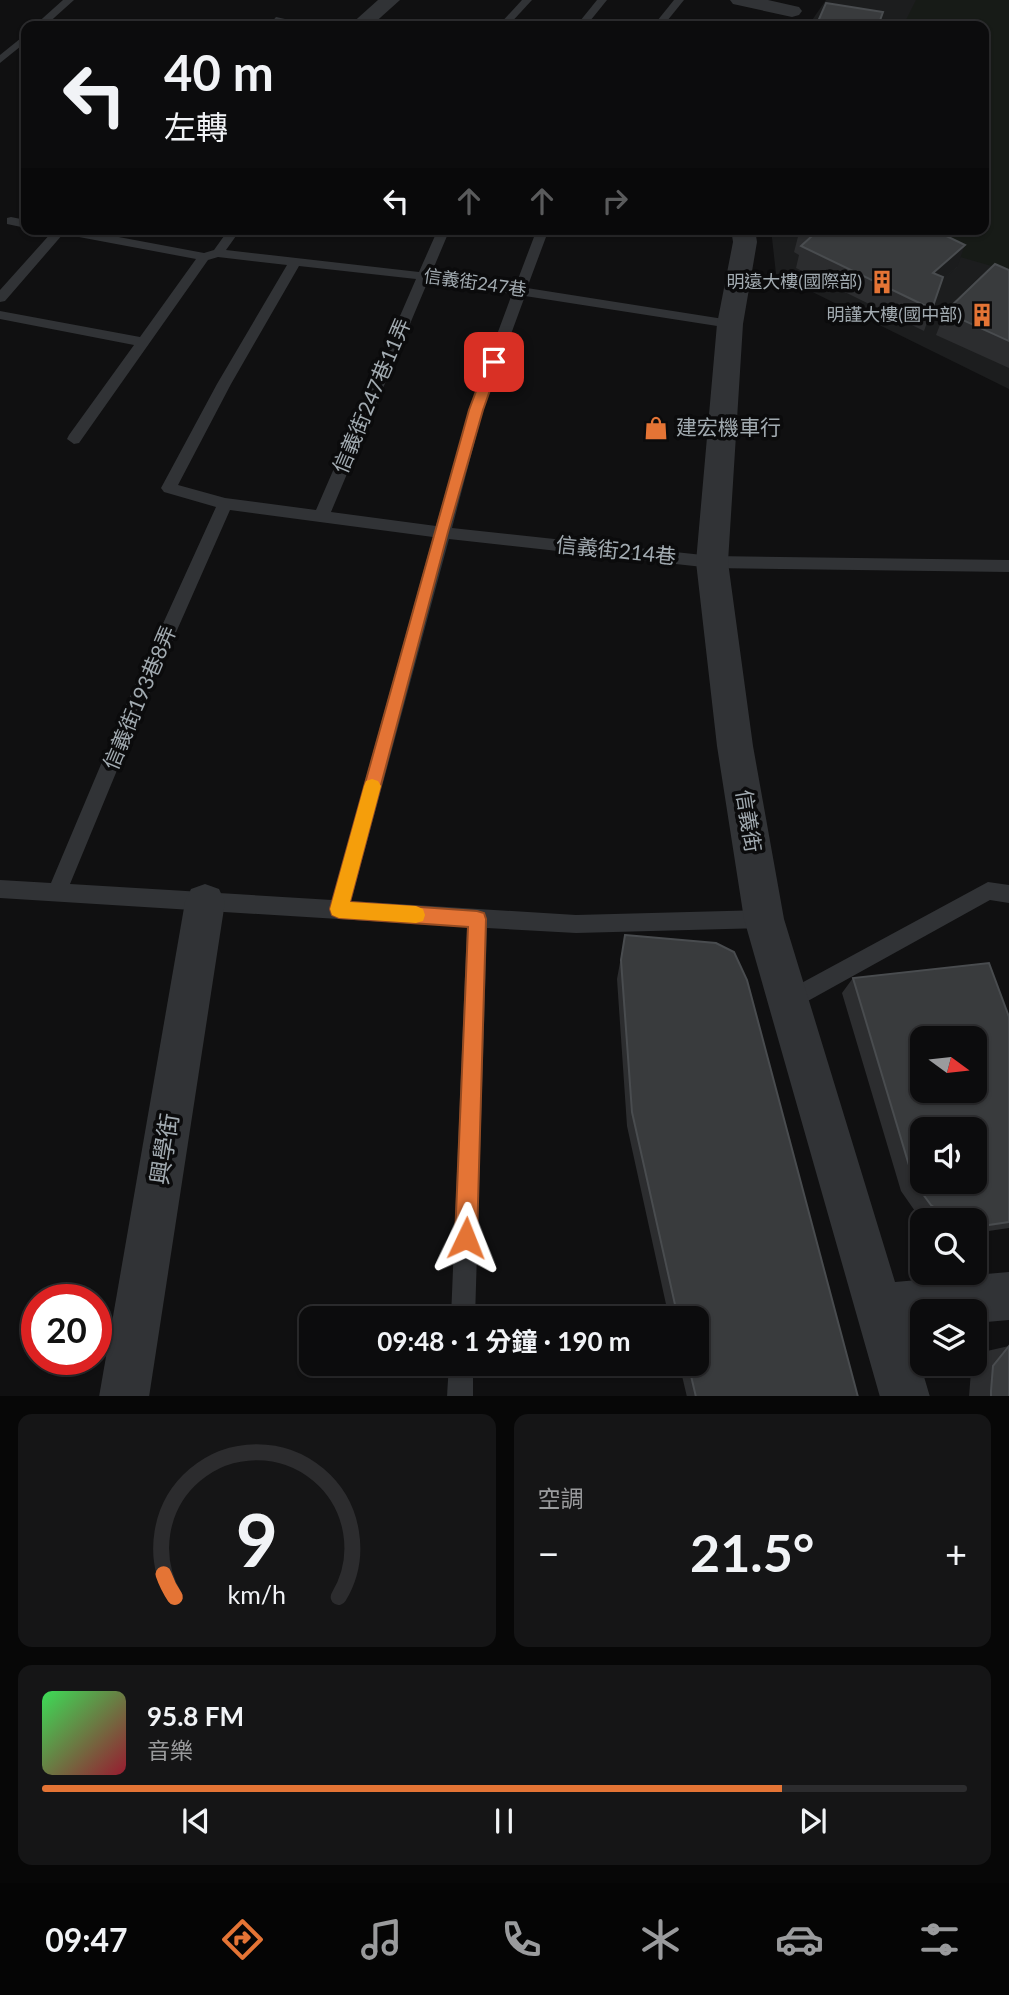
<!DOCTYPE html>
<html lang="zh-TW">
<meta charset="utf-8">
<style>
:root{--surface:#0c0c0d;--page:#151516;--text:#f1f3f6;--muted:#9a9b9d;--line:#2c2c2e;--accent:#e47435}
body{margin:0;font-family:Lato,"Noto Sans TC",sans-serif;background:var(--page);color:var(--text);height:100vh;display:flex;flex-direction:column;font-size:26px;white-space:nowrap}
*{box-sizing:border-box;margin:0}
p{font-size:23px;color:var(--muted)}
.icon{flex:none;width:38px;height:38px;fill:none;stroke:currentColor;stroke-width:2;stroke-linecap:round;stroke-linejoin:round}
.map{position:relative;height:1396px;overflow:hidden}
.side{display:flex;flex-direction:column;gap:18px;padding:18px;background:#070707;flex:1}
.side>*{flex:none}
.hud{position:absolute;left:21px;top:21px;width:968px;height:214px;border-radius:14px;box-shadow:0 2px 5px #0004,0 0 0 2px var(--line);background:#0c0c0d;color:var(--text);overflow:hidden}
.needle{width:46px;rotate:105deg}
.tools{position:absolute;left:910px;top:1026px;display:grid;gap:14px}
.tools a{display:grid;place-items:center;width:77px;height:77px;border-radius:14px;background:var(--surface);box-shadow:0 2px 5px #0004,0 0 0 2px var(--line);font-size:35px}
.speed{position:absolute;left:21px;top:1284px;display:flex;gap:14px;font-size:35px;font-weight:700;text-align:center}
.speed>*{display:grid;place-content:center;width:91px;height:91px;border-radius:50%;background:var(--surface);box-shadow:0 2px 5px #0004,0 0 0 2px var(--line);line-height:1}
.speed .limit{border:10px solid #d22;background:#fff;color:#111}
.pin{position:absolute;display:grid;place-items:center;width:60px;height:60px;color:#fff;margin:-30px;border-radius:14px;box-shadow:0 4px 10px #0006}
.me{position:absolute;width:77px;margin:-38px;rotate:2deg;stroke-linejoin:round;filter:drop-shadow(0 0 5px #0008)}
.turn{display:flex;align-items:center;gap:24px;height:147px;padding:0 28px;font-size:32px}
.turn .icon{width:91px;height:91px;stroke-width:2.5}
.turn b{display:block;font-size:49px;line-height:60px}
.lanes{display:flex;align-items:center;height:66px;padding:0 28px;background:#0003;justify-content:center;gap:35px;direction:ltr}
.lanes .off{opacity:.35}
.big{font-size:52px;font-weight:700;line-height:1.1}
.side .tile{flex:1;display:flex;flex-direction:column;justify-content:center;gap:10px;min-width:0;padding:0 24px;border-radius:14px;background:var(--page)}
.side .dial{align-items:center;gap:0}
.dial svg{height:182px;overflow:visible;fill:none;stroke:var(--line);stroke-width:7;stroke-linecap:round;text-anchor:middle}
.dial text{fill:var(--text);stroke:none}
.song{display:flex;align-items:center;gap:21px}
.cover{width:84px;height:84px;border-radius:10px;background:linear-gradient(135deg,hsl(130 70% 55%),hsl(350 70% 35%))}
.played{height:7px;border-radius:4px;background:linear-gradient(90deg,var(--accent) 80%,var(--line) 80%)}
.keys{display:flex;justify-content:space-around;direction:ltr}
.heat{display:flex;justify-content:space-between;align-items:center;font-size:38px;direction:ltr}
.side .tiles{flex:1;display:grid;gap:18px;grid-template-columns:1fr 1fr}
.tile:last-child{grid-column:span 2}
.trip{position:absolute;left:299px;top:1306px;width:410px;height:70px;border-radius:14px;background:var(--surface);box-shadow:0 2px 5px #0004,0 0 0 2px var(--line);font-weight:700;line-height:70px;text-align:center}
.tabs{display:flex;height:112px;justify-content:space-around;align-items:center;background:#050505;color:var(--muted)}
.tabs .icon{width:49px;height:49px}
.tabs .selected{color:var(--accent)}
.tabs b{font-size:32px;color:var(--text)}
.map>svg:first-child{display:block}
.built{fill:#1c1d1e}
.green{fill:#171b17}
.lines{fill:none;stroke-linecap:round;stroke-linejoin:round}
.lane{fill:#313336;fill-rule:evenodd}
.street{fill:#313336;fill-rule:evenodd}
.wall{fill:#2c2d2f}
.shaded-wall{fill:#1b1c1d}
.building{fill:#393b3d;stroke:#494c4f;stroke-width:2;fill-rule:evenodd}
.route{fill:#e47435;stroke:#944b22;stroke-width:2}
.slow{fill:#f59e0b}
.labels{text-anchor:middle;stroke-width:7;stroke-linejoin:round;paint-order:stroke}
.far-poi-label{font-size:18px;fill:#a2abb1;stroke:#0b0b0c;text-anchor:end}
.far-street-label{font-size:18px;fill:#a2abb1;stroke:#0b0b0c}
.street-label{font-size:21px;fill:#a2abb1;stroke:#0b0b0c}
.poi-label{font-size:21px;fill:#a2abb1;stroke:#0b0b0c;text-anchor:start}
.near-street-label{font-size:24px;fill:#a2abb1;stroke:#0b0b0c}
</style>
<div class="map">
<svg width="1009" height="1397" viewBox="0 0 1009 1397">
<rect width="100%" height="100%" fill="#101011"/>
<!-- built -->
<polygon class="built" points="826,0 1009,0 1009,389 776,274 771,229 984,229 984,26 808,26"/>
<!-- green -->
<polygon class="green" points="916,0 1009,0 1009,271 957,256 903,229 984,229 984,26 903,26"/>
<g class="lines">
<!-- lane -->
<g class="lane">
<polygon points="63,0 74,0 45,26 34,26"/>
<polygon points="522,0 532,0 508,26 498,26"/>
<polygon points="597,0 607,0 586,26 576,26"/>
<polygon points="674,0 684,0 663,26 653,26"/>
<polygon points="276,17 285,19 278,26 268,26"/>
<polygon points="26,34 26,42 0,63 0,55"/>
<polygon points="11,217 26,220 26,228 7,224 7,218"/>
<path d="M49,229H76L204,253L214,250L229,229H241L226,250L419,272L438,229H450L431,274L515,287L537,229H549L527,288L730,320L737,324L730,328L525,296L483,410L452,528L712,556L1009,560V572L712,568L449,539L351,901L576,915L764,910L771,912L774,919L771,926L764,928L576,933L487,928L475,1318H451L467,927L0,898V880L51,883L126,705L216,507L164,492L161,488L217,384L287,265L218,257L208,260L79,443L74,444L67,439L69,435L134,345L0,319V311L140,337L196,259L63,234L5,301L0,302V290L52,232ZM299,266L416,279L316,510L225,498L178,485L231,384ZM428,281L512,294L469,410L436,526L331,512ZM230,510L433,537L332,900L70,884L144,705Z"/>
<polygon points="988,882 1009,885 1009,903 990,900 797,1007 790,1010 783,1007 780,1000 783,993"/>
<polygon points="449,1363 473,1363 473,1397 447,1397"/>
</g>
<!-- street -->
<g class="street">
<polygon points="378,0 400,0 371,26 349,26"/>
<polygon points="730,0 768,0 799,7 802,11 799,15 792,17 733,4"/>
<polygon points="731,229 755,229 757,242 743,324 728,562 753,746 784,919 895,1282 1009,1272 1009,1320 975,1323 975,1311 922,1311 922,1328 910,1329 930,1397 880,1397 744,919 717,746 696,562 717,324 733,242"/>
<polygon points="205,884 219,889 225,902 149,1397 99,1397 185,902 191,889"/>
</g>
</g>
<!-- wall -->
<g class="wall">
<polygon points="800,229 957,267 942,280 924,331 796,268 799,255 794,252"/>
<polygon points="1009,270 1009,368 936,335 945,312"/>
<polygon points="625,935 858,1397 687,1397 679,1363 696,1363 696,1318 669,1318 627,1126 617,979"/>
<polygon points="853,978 1009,1017 1009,1228 975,1233 975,1220 925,1220 917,1214 901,1191 842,993"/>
<polygon points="1009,1346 1009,1397 969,1397 971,1371 987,1351"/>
</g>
<!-- shaded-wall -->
<polygon class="shaded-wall" points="965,245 957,267 925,296 933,273"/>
<!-- building -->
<g class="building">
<polygon points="826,3 883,12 878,26 816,26"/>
<polygon points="932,229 965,245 933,273 943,277 932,309 801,246 812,236 800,230"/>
<polygon points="995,264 1009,270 1009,341 945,312"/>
<polygon points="625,935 716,943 734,952 747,980 858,1397 696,1397 688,1363 696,1363 696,1318 678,1318 632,1112 621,960"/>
<path d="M989,963L1009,1017V1222L975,1227V1220H952L950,1219L931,1205L914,1182L853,978ZM922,1038H975V1090H922ZM922,1129H975V1181H922Z"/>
<polygon points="1009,1346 1009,1397 991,1397 991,1391 993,1366"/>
</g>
<!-- route -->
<polygon class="route" points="494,358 500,362 483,410 448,532 350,902 477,911 484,913 486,919 477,1238 473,1245 466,1249 458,1245 455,1238 468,927 339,918 332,915 330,909 469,410 487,362"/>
<!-- slow -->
<polygon class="slow" points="372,779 378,781 381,786 350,902 416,906 423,909 425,915 423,921 416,923 339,918 332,915 330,909 364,786 366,781"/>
<!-- icons -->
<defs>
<g id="building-bare" transform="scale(1.89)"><path d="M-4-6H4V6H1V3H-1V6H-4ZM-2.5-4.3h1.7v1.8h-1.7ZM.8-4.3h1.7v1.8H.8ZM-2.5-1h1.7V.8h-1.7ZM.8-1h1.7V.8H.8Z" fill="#e47435" stroke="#0b0b0c" stroke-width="2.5" paint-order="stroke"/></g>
<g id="shop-bare" transform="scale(1.89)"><path d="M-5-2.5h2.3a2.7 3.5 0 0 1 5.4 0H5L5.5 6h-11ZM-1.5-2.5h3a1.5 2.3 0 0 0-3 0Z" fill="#e47435" stroke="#0b0b0c" stroke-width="2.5" paint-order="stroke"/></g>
</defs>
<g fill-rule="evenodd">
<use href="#building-bare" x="882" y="282"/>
<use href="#building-bare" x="982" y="315"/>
<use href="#shop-bare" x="656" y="428"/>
</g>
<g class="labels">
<!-- far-poi labels -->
<g class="far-poi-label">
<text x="862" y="288">明遠大樓(國際部)</text>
<text x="962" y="321">明謹大樓(國中部)</text>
</g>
<!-- far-street labels -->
<g class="far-street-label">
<text transform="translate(475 283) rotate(8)" y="6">信義街247巷</text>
</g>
<!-- street labels -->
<g class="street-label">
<text transform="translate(372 396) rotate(-67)" y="7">信義街247巷11弄</text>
<text transform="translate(616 551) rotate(6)" y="7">信義街214巷</text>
<text transform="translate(140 698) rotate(-67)" y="7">信義街193巷8弄</text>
<text transform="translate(748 821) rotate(81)" y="7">信義街</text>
</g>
<!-- poi labels -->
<g class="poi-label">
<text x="676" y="435">建宏機車行</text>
</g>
<!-- near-street labels -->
<g class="near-street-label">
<text transform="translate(165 1149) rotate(-81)" y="8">興學街</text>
</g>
</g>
</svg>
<div class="tools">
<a><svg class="needle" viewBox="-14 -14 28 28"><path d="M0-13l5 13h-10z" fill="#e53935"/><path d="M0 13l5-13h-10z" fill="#9a9b9d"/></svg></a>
<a><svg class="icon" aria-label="sound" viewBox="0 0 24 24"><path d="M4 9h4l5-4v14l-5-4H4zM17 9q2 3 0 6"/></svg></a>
<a><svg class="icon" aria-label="search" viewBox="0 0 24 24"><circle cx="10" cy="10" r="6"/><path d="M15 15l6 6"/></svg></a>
<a><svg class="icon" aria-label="layers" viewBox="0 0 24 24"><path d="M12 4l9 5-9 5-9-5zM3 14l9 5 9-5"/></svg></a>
</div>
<div class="speed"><div class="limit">20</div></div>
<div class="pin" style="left:494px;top:362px;background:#d93025"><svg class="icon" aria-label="arrive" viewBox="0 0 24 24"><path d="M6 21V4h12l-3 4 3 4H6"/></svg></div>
<svg class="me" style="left:466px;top:1238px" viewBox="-20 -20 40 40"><path d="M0-17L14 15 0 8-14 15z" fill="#e47435" stroke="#fff" stroke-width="4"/></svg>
<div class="trip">09:48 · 1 分鐘 · 190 m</div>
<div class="hud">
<div class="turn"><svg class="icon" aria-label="left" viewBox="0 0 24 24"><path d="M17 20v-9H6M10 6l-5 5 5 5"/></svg><div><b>40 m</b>左轉</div></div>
<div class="lanes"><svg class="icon" aria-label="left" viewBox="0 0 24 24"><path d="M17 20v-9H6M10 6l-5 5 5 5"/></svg><svg class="icon off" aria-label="ahead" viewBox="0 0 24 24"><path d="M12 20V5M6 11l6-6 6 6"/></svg><svg class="icon off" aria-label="ahead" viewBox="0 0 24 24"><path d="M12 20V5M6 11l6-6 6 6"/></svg><svg class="icon off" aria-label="right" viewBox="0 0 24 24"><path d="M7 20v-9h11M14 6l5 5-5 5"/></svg></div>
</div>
</div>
<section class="side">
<div class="tiles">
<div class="tile dial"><svg viewBox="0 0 100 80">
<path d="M14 69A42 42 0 1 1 86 69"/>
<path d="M14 69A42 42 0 0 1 9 59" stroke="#e47435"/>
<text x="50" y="56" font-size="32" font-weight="700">9</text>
<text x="50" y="72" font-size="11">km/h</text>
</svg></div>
<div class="tile"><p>空調</p>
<div class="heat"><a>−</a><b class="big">21.5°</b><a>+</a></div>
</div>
<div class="tile">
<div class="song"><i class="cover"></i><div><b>95.8 FM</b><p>音樂</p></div></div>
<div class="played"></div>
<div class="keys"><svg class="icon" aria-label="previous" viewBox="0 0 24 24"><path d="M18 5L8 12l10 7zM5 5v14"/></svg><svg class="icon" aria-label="pause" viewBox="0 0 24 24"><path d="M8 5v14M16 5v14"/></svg><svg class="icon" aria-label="next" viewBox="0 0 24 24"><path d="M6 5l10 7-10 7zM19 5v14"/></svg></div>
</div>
</div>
</section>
<nav class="tabs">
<b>09:47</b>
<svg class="icon selected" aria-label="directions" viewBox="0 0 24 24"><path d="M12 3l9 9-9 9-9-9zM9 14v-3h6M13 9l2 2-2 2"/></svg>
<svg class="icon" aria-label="music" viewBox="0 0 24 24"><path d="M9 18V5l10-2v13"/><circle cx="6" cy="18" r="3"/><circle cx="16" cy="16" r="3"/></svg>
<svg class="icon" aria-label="phone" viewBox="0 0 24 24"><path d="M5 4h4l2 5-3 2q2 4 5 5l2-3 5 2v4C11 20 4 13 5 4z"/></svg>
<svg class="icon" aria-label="climate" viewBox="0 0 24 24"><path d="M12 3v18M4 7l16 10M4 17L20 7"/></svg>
<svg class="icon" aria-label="car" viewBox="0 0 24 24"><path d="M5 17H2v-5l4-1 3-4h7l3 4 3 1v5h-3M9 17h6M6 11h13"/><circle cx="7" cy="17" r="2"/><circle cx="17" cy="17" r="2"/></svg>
<svg class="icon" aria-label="filters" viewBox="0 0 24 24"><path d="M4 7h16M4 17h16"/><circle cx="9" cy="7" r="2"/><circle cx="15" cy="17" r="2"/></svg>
</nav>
